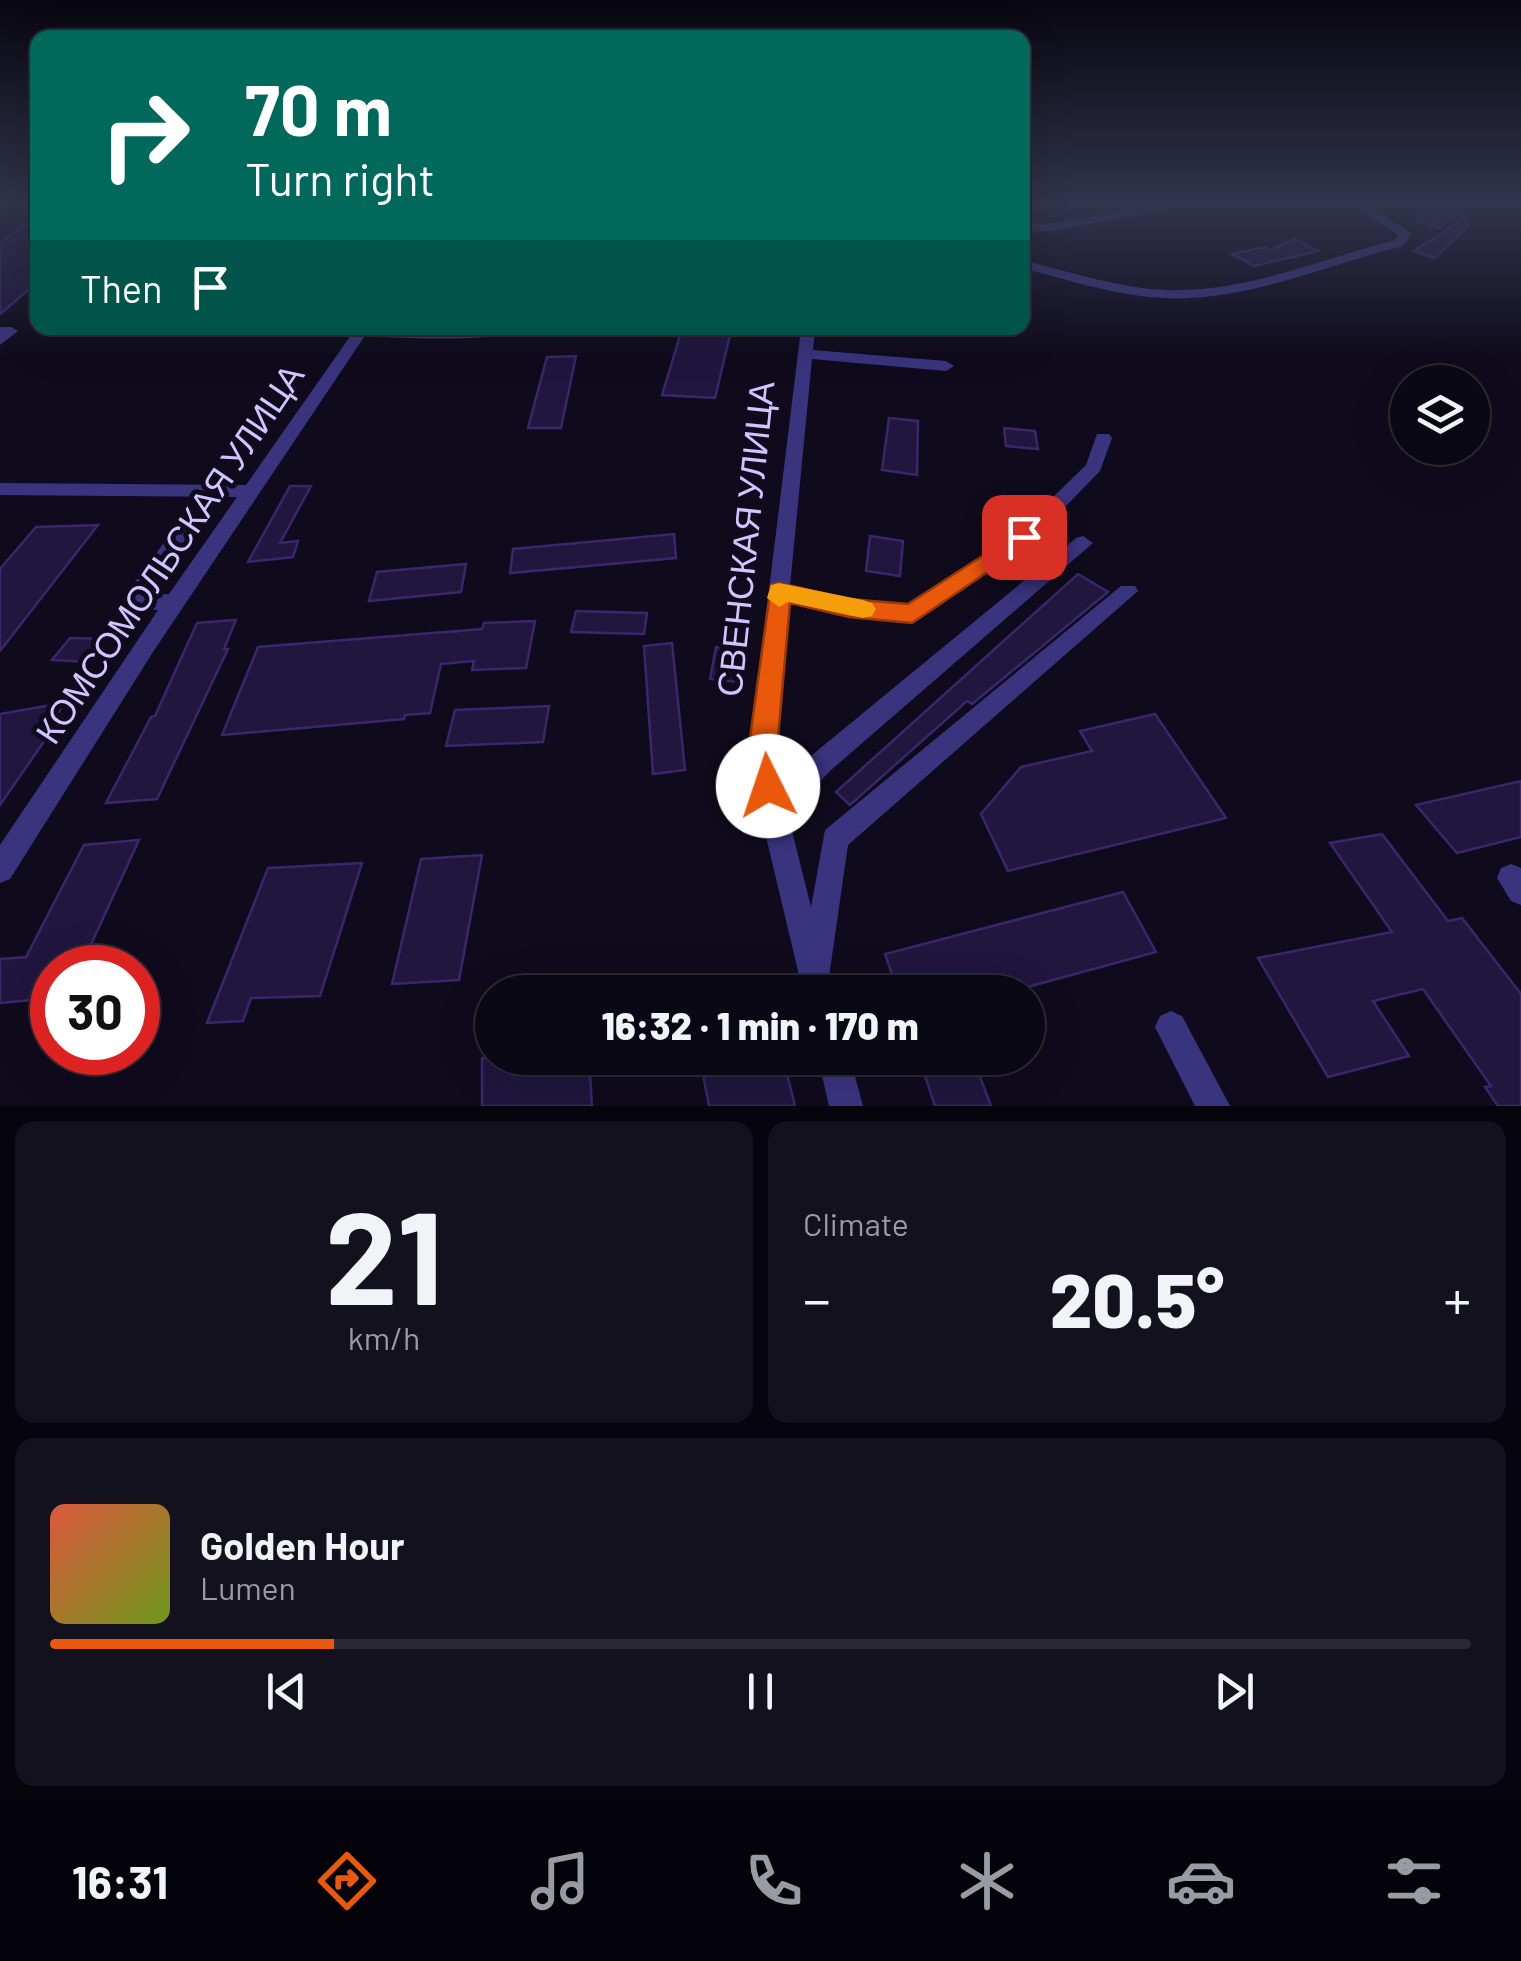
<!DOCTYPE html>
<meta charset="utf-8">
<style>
:root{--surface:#0b0816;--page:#14111f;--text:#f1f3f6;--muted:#9a9aa1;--line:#2b2935;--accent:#ea580c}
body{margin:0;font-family:Barlow,sans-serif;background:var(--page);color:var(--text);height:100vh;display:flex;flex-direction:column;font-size:38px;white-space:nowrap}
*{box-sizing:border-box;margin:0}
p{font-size:32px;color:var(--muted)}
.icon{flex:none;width:55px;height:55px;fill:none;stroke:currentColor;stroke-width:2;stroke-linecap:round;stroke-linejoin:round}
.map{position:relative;height:1106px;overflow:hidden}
.drawer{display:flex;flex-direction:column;gap:15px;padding:15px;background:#06040c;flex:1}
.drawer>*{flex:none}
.top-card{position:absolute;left:30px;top:30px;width:1000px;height:305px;border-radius:20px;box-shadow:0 10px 40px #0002,0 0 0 2px var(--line);background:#00695c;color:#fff;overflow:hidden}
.buttons{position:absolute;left:1390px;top:365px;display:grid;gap:20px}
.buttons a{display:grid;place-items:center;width:100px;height:100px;border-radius:50%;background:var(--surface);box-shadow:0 10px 40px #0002,0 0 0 2px var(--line);font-size:50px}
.speed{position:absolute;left:30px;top:945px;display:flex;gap:20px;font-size:50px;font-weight:700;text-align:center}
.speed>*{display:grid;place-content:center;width:130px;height:130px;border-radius:50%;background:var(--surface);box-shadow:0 10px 40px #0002,0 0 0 2px var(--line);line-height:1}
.speed .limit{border:15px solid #d22;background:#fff;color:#111}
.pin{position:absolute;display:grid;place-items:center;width:85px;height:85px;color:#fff;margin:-42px;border-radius:20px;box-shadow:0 5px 15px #0006}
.me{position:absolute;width:110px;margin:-55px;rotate:356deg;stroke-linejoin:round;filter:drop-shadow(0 0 8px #0008)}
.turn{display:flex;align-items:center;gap:35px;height:210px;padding:0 50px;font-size:45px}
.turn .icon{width:130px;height:130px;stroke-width:2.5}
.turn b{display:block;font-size:70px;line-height:85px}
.then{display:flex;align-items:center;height:95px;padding:0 50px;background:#0003;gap:20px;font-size:38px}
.big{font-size:75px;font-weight:800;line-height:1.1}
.drawer .tile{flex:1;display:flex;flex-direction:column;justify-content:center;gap:15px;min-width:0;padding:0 35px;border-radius:20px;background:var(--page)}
.drawer .dial{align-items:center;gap:0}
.dial b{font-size:130px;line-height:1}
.song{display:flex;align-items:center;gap:30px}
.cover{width:120px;height:120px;border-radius:15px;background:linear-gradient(135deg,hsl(10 70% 55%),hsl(80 70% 35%))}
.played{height:10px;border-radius:5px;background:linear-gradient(90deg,var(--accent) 20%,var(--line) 20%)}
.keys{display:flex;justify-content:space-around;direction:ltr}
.heat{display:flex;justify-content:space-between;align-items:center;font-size:55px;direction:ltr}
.drawer .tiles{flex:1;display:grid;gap:15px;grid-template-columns:1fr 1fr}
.tile:last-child{grid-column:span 2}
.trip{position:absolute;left:475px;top:975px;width:570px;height:100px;border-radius:50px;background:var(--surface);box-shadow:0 10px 40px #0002,0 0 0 2px var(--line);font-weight:800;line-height:100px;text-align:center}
.tab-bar{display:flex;height:160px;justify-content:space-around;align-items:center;background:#040309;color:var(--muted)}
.tab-bar .icon{width:70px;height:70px}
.tab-bar .current{color:var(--accent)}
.tab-bar b{font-size:45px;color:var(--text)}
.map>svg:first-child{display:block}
.building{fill:#20163e;stroke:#38276b;stroke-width:2.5}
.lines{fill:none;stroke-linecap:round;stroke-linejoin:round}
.minor{fill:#3a347e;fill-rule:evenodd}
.route{fill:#ea580c;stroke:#983908;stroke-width:2.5}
.slow{fill:#f59e0b}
.labels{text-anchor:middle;stroke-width:10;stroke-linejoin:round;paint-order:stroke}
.street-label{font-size:35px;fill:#d0c6ff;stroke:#0f0b1d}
</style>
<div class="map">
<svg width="1521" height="1106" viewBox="0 0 1521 1106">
<rect width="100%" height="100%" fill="#0f0b1d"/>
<!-- building -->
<g class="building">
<polygon points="1436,202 1468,202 1439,228 1415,220"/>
<polygon points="1465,218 1470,225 1434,258 1414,251"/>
<polygon points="26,223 38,223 38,282 0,314 0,243"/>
<polygon points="1295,239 1318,251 1254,266 1232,254 1264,247 1270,250"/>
<polygon points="682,329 731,331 715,398 662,395"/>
<polygon points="576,356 561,428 528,428 547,357"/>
<polygon points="889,418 918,421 917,475 882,470"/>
<polygon points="1004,428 1035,431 1038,449 1006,446"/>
<polygon points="290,486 311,486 280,543 298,541 293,557 248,562"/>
<polygon points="98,525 0,651 0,569 36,527"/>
<polygon points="674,534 676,558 510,573 513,549"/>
<polygon points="870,536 903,541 900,576 866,571"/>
<polygon points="466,564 461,592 369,601 377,572"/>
<polygon points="1078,574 1108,592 972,704 967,701 850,805 836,792"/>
<polygon points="576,611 647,613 644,634 571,632"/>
<polygon points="236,620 224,649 228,649 157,799 106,803 151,717 155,716 197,623"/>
<polygon points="535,621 526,668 472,670 474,661 441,664 430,713 405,715 404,719 222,735 258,647 482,629 484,623"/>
<polygon points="70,638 104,639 87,662 52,660"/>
<polygon points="672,643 685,770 653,774 644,646"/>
<polygon points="716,647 743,650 737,682 710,679"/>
<polygon points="63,703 45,740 0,805 0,714"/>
<polygon points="549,706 543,742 446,746 455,710"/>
<polygon points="1155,714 1226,818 1008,871 981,814 1021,767 1092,751 1080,731"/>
<polygon points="1521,781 1521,837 1457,853 1416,805"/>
<polygon points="1382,834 1448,921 1462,918 1521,994 1521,1106 1498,1106 1485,1087 1491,1086 1423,989 1373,1001 1409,1056 1328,1077 1258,958 1392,932 1330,843"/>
<polygon points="139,840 88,951 106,950 98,968 52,968 52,998 0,1003 0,959 26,957 84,845"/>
<polygon points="482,855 459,980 392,984 421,859"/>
<polygon points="362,863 320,996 251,998 243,1021 207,1023 268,868"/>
<polygon points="1123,892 1156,952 1009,992 898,992 885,954"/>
<polygon points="482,1058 589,1058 592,1106 482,1106"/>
<polygon points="724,1058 783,1058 795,1106 709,1106 701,1064"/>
<polygon points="919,1058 973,1058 991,1106 935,1106"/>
</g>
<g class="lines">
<!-- minor -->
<g class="minor">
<polygon points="1178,202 1206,202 1052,231 1022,232 1022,224 1052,223"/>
<path d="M1368,202H1381L1374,210L1409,231L1411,234L1403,246C1326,265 1246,302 1165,298C1116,296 1069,280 1022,268V260C1070,272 1118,288 1167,290C1245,293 1321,259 1395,240L1398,235L1360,210Z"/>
<polygon points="0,327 11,327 18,331 0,345"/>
<path d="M356,328H527C503,344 398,337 364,337L153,652L10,879L0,883V845L158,610L124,609L120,603L124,597L185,514H199L202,519L199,524L148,595L169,594L237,497L0,495V483L246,485Z"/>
<polygon points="737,328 815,328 813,350 946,361 954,366 946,371 812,359 790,586 849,600 908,605 1017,532 1086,465 1097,434 1109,434 1112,438 1100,471 1031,542 920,619 912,621 849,616 789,601 774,761 780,787 812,755 1076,538 1083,536 1093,543 830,771 788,815 811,907 825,830 1121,586 1135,586 1138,591 848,845 829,977 833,992 803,992 748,761 800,337 744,332"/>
<polygon points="1511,864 1521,868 1521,905 1511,901 1497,878 1501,868"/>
<polygon points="1171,1011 1182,1016 1230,1106 1195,1106 1155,1027 1160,1016"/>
<polygon points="818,1058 850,1058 863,1106 829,1106"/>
</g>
</g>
<!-- sky -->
<linearGradient id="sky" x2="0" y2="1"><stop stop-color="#080610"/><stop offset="0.57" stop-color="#31344c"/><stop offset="1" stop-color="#31344c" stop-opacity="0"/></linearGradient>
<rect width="1521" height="357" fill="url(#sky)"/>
<!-- route -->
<polygon class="route" points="1024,529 1032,532 1035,537 1032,542 912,623 849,617 790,603 776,760 782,786 778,795 768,799 757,795 747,760 771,585 779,583 849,599 908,604"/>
<!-- slow -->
<polygon class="slow" points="779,583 863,600 872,603 876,609 872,616 863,618 788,602 779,607 767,598 771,585"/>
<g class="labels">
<!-- street labels -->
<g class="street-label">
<text transform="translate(746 539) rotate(-84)" y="12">СВЕНСКАЯ УЛИЦА</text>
<text transform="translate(170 554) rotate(-56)" y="12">КОМСОМОЛЬСКАЯ УЛИЦА</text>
</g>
</g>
</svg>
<div class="buttons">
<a><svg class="icon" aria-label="layers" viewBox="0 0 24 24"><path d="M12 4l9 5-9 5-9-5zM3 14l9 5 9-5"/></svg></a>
</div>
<div class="speed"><div class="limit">30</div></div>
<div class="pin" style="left:1024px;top:537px;background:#d93025"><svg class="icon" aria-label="arrive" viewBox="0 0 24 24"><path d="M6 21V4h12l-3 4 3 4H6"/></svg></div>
<svg class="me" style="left:768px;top:786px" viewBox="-20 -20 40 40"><circle r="19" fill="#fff"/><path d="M0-13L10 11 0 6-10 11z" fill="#ea580c"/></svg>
<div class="trip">16:32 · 1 min · 170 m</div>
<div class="top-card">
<div class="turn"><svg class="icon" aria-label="right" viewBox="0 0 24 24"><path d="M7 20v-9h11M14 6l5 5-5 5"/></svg><div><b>70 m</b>Turn right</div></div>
<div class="then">Then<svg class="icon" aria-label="arrive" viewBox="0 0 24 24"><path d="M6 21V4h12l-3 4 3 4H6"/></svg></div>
</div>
</div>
<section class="drawer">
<div class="tiles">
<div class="tile dial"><b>21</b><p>km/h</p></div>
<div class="tile"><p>Climate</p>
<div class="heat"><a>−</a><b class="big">20.5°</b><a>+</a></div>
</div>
<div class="tile">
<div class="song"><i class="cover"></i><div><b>Golden Hour</b><p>Lumen</p></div></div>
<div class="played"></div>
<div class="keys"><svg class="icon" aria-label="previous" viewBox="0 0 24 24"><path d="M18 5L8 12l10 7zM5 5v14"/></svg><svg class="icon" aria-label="pause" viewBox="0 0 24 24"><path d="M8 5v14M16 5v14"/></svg><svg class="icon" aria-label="next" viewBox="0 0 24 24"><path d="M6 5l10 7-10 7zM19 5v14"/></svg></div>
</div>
</div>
</section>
<nav class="tab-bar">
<b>16:31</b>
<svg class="icon current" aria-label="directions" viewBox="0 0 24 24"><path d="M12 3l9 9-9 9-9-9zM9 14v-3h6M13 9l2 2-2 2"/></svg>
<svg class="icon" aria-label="music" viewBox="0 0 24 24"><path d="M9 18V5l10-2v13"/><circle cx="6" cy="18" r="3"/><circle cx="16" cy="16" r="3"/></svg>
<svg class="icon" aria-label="phone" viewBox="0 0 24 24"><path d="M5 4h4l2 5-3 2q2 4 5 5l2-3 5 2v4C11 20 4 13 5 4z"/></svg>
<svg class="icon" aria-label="climate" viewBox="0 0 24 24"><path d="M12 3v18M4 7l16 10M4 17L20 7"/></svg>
<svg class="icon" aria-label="car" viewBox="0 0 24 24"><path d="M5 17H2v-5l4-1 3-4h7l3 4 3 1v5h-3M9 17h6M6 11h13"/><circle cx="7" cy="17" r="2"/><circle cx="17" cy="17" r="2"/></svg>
<svg class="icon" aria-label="filters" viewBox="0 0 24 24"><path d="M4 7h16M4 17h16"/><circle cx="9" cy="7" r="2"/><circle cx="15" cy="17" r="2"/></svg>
</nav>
